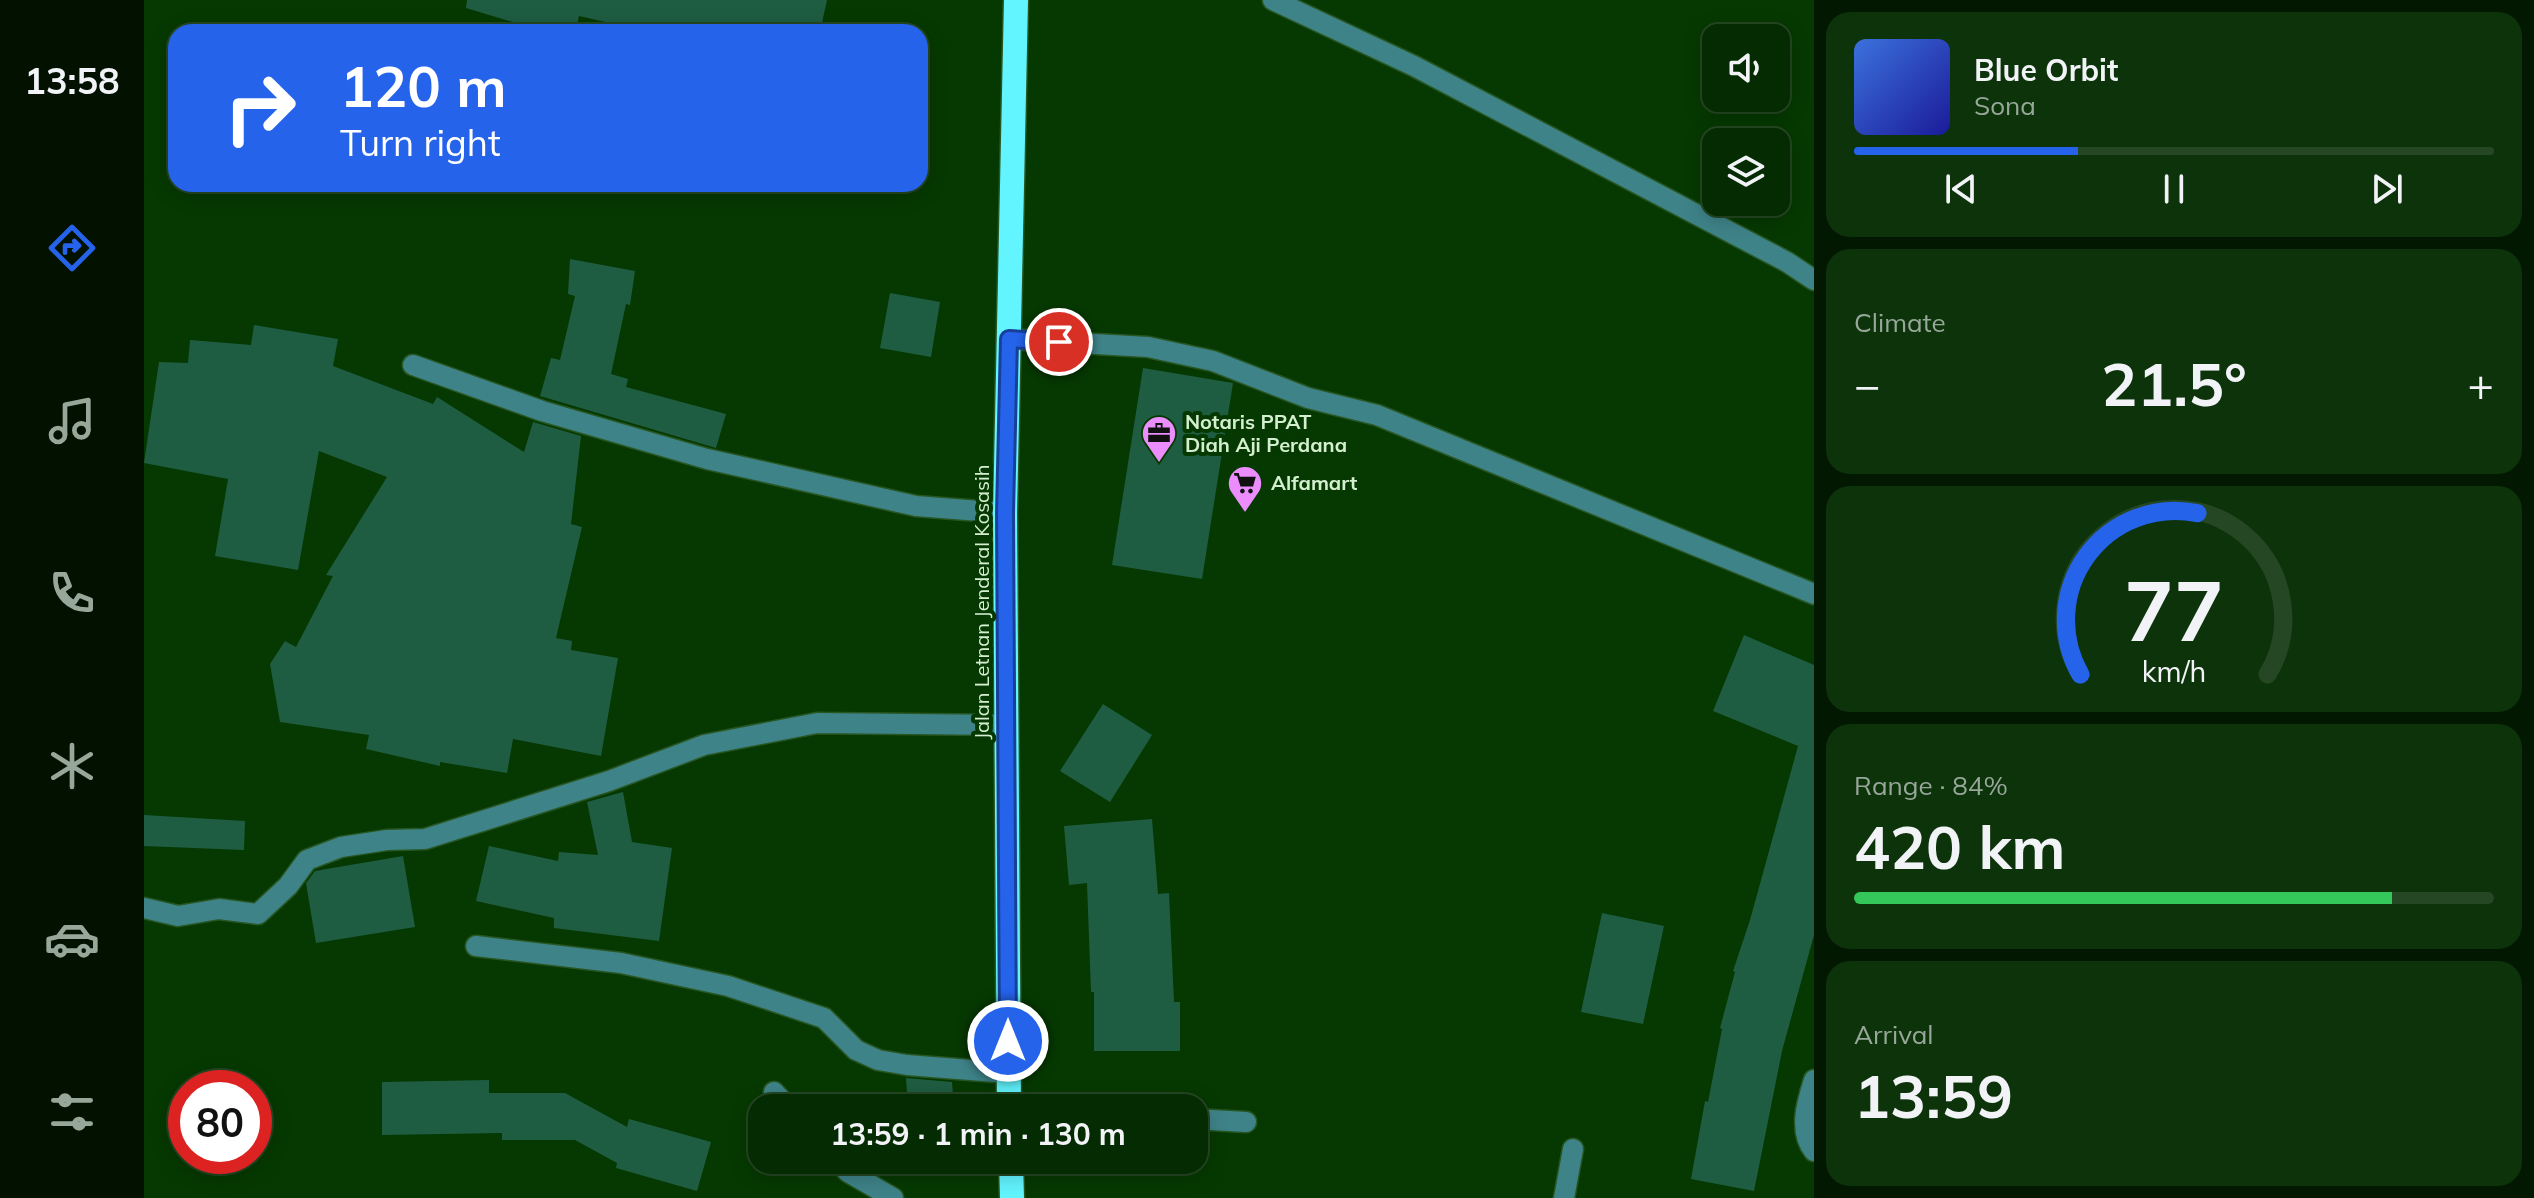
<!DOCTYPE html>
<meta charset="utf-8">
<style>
:root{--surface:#042b01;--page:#0d330b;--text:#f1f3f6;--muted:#97a799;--line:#254723;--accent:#2563eb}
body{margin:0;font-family:Mulish,sans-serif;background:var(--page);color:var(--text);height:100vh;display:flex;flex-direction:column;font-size:30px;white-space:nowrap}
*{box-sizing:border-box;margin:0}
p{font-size:26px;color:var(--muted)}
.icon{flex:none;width:44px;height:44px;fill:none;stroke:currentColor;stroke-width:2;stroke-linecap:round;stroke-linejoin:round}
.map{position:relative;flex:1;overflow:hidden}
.panel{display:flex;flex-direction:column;gap:12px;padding:12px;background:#021801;width:720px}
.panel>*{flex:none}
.guide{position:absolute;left:24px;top:24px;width:760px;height:168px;border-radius:24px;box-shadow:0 4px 20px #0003,0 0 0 2px var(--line);background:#2563eb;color:#fff;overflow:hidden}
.buttons{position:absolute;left:1558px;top:24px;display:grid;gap:16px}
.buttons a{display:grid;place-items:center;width:88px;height:88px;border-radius:16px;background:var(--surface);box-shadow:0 4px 20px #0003,0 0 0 2px var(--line);font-size:40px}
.speed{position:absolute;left:24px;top:1070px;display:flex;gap:16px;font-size:40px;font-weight:700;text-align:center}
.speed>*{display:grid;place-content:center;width:104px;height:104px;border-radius:50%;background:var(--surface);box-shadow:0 4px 20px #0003,0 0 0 2px var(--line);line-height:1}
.speed .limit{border:12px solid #d22;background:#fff;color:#111}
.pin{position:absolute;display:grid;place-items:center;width:68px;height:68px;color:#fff;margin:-34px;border:4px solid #fff;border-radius:50%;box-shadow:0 2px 8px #0007}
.me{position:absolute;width:88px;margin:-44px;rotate:0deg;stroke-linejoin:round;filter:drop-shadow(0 0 6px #0008)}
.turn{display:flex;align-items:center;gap:28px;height:168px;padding:0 40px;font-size:36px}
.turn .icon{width:104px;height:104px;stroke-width:2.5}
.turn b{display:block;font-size:56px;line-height:68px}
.big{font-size:60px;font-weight:700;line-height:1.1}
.panel .widget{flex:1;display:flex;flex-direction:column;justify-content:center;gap:12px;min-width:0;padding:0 28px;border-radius:24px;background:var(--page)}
.panel .dial{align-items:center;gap:0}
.dial svg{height:208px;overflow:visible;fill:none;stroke:var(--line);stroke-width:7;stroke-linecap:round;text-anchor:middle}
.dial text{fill:var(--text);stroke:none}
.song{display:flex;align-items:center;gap:24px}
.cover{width:96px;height:96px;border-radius:12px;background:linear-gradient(135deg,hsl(220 70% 55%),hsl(240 70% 35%))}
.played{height:8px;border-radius:4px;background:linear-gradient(90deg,var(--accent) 35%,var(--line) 35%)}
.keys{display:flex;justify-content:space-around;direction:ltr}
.heat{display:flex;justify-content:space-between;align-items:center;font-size:44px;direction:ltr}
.charge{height:12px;border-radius:6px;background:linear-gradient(90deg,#34c759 84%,var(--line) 0)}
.trip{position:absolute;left:604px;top:1094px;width:460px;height:80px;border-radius:24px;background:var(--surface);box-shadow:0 4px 20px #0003,0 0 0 2px var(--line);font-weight:700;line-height:80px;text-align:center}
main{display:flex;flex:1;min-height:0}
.dock{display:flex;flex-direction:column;width:144px;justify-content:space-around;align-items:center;background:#021100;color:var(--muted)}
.dock .icon{width:56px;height:56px}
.dock .selected{color:var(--accent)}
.dock b{font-size:36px;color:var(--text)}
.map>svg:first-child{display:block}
.building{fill:#1f5d42}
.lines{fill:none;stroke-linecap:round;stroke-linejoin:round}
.minor-casing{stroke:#275622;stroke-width:23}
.highway-casing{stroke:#275622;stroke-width:27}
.minor{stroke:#3e8388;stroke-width:20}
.highway{stroke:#62f5ff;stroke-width:24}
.route-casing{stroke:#184099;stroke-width:20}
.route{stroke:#2563eb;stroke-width:14}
.labels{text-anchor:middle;stroke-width:8;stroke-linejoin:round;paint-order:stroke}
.poi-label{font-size:20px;font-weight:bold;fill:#d4efd0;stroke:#063901;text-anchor:start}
.street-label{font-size:20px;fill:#d4efd0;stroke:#063901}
</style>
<main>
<nav class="dock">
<b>13:58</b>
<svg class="icon selected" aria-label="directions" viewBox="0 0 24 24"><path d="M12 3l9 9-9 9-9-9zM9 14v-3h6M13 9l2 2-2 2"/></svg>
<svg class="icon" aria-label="music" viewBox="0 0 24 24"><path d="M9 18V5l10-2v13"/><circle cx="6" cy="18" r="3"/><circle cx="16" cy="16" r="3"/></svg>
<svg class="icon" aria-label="phone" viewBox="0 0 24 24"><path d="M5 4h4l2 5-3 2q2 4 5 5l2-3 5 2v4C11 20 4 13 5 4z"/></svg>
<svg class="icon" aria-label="climate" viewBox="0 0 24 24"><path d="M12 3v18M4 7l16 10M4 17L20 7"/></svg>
<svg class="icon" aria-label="car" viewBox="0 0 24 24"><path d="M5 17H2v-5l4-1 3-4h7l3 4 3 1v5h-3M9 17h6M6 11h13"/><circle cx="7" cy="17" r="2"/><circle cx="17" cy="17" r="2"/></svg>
<svg class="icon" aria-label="filters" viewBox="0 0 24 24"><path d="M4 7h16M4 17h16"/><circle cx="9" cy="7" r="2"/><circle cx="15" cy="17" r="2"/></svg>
</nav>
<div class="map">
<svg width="1670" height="1198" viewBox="0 0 1670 1198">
<rect width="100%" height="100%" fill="#063901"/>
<!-- building -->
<g class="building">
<polygon points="323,0 683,0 676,32 505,32 435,16 431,32 402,32 322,8"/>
<polygon points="426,259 491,271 486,305 482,304 467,374 484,379 482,387 582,414 572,448 396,396 407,358 416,360 431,296 424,294"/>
<polygon points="746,293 796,302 787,357 736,348"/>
<polygon points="110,325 194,339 189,366 289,404 293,397 380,452 389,422 437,436 427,524 438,527 412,638 428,641 427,650 474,658 457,756 369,739 363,773 296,762 296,766 222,749 225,735 136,722 126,664 141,641 152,647 189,576 182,575 243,477 175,451 154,570 71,556 84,479 0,463 15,362 44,363 46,340 107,345"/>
<polygon points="999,368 1089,383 1058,579 968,565"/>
<polygon points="1600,635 1670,665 1670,935 1638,1051 1610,1191 1547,1179 1561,1101 1564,1102 1578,1029 1576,1028 1591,972 1589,971 1606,920 1654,746 1569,711"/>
<polygon points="959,704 1008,735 966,802 916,771"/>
<polygon points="479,792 488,842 528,848 515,941 410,928 410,918 332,901 345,846 414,861 415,852 454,855 443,802"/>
<polygon points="0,815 101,821 100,850 0,846"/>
<polygon points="1008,819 1014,894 1025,893 1030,1002 1036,1002 1036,1051 950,1051 950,992 947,992 943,883 925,885 920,826"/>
<polygon points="259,856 271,927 172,943 162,883 171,871"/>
<polygon points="1458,913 1520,926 1499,1024 1437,1012"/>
<polygon points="762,1078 808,1082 810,1108 764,1108"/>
<polygon points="345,1080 345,1093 421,1093 483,1127 485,1119 567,1142 553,1191 472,1168 473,1163 431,1140 358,1140 358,1133 238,1135 238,1082"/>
</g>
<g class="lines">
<!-- minor casing -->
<g class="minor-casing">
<g id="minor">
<polyline points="1129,0 1270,66 1643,262 1670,280"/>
<polyline points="865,339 1004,347 1069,361 1164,398 1233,415 1670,594"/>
<polyline points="269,365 398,411 563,459 772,506 861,513"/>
<polyline points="0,908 34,916 75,909 114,914 144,886 163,860 197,847 243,840 281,839 465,781 560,745 673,723 862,725"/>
<polyline points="332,946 477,963 584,986 680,1018 712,1050 734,1060 763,1065 864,1073"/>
<path d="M1670,1080C1663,1102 1654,1131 1670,1151"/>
<polyline points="630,1092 645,1108"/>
<polyline points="1050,1119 1102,1122"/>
<polyline points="693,1160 704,1172 749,1198"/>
<polyline points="1420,1198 1429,1149"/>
</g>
</g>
<!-- highway casing -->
<g class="highway-casing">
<g id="highway">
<polyline points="865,1108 861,513 872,0"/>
<polyline points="867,1160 868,1198"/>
</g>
</g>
<!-- minor -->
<use href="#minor" class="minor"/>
<!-- highway -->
<use href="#highway" class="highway"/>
</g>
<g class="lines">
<!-- route casing -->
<g class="route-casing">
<polyline id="route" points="864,1041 861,513 865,339 915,342"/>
</g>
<!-- route -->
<use href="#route" class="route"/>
</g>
<!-- icons -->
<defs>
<g id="office-pin" transform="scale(1.8)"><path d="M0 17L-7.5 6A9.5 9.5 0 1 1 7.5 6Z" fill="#eb8dfc" stroke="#063901"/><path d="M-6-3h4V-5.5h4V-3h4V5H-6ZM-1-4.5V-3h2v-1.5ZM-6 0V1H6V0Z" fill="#111"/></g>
<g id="supermarket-pin" transform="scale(1.8)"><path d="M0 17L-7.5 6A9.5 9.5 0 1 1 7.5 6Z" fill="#eb8dfc" stroke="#063901"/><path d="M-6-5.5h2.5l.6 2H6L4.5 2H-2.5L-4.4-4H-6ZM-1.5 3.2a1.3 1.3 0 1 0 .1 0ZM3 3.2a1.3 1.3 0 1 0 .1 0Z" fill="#111"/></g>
</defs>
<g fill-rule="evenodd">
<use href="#office-pin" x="1015" y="433"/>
<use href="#supermarket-pin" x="1101" y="483"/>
</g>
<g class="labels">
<!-- poi labels -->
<g class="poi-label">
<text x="1041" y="429">Notaris PPAT<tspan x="1041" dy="23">Diah Aji Perdana</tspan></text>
<text x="1127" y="490">Alfamart</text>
</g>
<!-- street labels -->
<g class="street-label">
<text transform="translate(838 602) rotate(-90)" y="7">Jalan Letnan Jenderal Kosasih</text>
</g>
</g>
</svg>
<div class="buttons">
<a><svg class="icon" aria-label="sound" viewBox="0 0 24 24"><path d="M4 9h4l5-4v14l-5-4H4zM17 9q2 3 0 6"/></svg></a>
<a><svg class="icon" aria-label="layers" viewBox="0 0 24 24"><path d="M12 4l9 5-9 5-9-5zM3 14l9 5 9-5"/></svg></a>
</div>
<div class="speed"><div class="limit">80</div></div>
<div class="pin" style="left:915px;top:342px;background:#d93025"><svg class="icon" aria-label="arrive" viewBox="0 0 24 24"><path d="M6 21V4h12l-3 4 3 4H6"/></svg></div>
<svg class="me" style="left:864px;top:1041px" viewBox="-20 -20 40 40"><circle r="17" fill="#2563eb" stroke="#fff" stroke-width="3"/><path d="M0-11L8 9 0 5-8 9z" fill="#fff"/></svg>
<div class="trip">13:59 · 1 min · 130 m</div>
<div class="guide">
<div class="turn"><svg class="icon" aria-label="right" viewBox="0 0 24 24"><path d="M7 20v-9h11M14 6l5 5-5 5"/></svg><div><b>120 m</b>Turn right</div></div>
</div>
</div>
<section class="panel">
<div class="widget">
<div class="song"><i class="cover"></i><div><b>Blue Orbit</b><p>Sona</p></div></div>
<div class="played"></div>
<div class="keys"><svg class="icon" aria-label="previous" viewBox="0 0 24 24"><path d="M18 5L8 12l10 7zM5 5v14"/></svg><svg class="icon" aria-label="pause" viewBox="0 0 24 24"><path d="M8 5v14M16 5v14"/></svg><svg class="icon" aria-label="next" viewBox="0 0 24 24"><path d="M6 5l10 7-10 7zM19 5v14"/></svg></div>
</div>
<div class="widget"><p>Climate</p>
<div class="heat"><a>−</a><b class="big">21.5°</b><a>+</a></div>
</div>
<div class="widget dial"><svg viewBox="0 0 100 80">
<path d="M14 69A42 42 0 1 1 86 69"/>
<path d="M14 69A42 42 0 0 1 59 7" stroke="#2563eb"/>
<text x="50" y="56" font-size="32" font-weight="700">77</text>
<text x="50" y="72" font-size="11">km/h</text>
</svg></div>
<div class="widget"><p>Range · 84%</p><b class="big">420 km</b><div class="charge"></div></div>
<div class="widget"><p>Arrival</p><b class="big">13:59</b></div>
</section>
</main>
